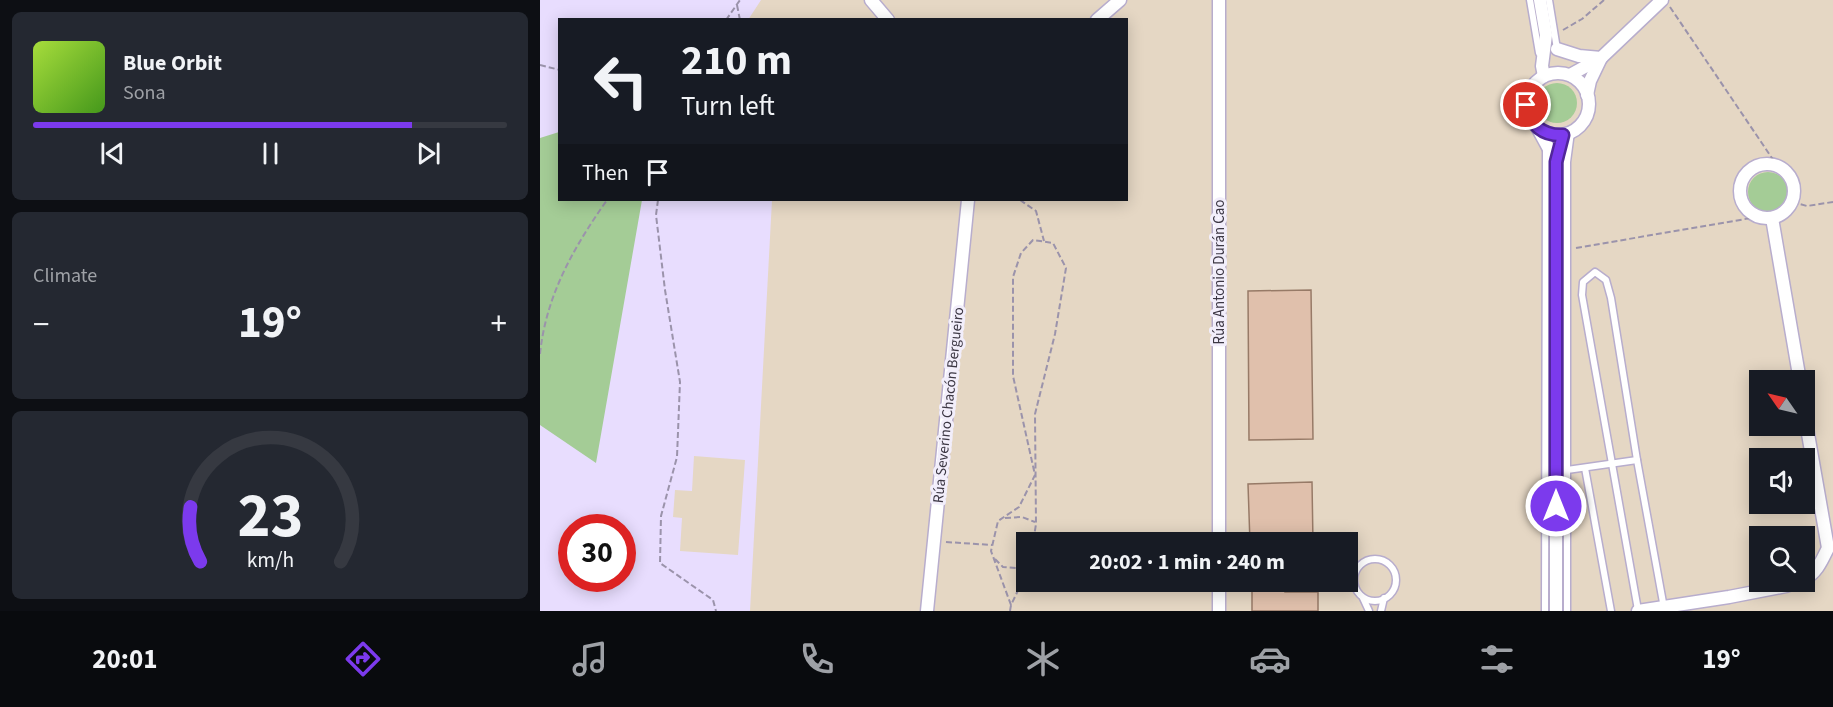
<!DOCTYPE html>
<meta charset="utf-8">
<style>
:root{--surface:#171b24;--page:#242831;--text:#f1f3f6;--muted:#9ea1a6;--line:#363941;--accent:#7c3aed}
body{margin:0;font-family:"Source Sans 3",sans-serif;background:var(--page);color:var(--text);height:100vh;display:flex;flex-direction:column;font-size:22px;white-space:nowrap}
*{box-sizing:border-box;margin:0}
p{font-size:20px;color:var(--muted)}
.icon{flex:none;width:33px;height:33px;fill:none;stroke:currentColor;stroke-width:2;stroke-linecap:round;stroke-linejoin:round}
.map{position:relative;flex:1;overflow:hidden}
.drawer{display:flex;flex-direction:column;gap:12px;padding:12px;background:#0d0f14;width:540px}
.drawer>*{flex:none}
.guide{position:absolute;left:18px;top:18px;width:570px;height:183px;border-radius:0px;box-shadow:0 3px 15px #0003;background:#171b24;color:var(--text);overflow:hidden}
.needle{width:39px;rotate:304deg}
.tools{position:absolute;left:1209px;top:370px;display:grid;gap:12px}
.tools a{display:grid;place-items:center;width:66px;height:66px;border-radius:0px;background:var(--surface);box-shadow:0 3px 15px #0003;font-size:30px}
.speed{position:absolute;left:18px;top:514px;display:flex;gap:12px;font-size:30px;font-weight:700;text-align:center}
.speed>*{display:grid;place-content:center;width:78px;height:78px;border-radius:50%;background:var(--surface);box-shadow:0 3px 15px #0003;line-height:1}
.speed .limit{border:9px solid #d22;background:#fff;color:#111}
.pin{position:absolute;display:grid;place-items:center;width:51px;height:51px;color:#fff;margin:-26px;border:3px solid #fff;border-radius:50%;box-shadow:0 2px 6px #0007}
.me{position:absolute;width:66px;margin:-33px;rotate:0deg;stroke-linejoin:round;filter:drop-shadow(0 0 4px #0008)}
.turn{display:flex;align-items:center;gap:21px;height:126px;padding:0 24px;font-size:27px}
.turn .icon{width:78px;height:78px;stroke-width:2.5}
.turn b{display:block;font-size:42px;line-height:51px}
.then{display:flex;align-items:center;height:57px;padding:0 24px;background:#0003;gap:12px;font-size:22px}
.big{font-size:45px;font-weight:700;line-height:1.1}
.drawer .card{flex:1;display:flex;flex-direction:column;justify-content:center;gap:9px;min-width:0;padding:0 21px;border-radius:9px;background:var(--page)}
.drawer .dial{align-items:center;gap:0}
.dial svg{height:156px;overflow:visible;fill:none;stroke:var(--line);stroke-width:7;stroke-linecap:round;text-anchor:middle}
.dial text{fill:var(--text);stroke:none}
.song{display:flex;align-items:center;gap:18px}
.cover{width:72px;height:72px;border-radius:9px;background:linear-gradient(135deg,hsl(80 70% 55%),hsl(100 70% 35%))}
.played{height:6px;border-radius:3px;background:linear-gradient(90deg,var(--accent) 80%,var(--line) 80%)}
.keys{display:flex;justify-content:space-around;direction:ltr}
.heat{display:flex;justify-content:space-between;align-items:center;font-size:33px;direction:ltr}
.trip{position:absolute;left:476px;top:532px;width:342px;height:60px;border-radius:0px;background:var(--surface);box-shadow:0 3px 15px #0003;font-weight:700;line-height:60px;text-align:center}
.menu{display:flex;height:96px;justify-content:space-around;align-items:center;background:#090b0e;color:var(--muted)}
.menu .icon{width:42px;height:42px}
.menu .on{color:var(--accent)}
.menu b{font-size:27px;color:var(--text)}
main{display:flex;flex:1;min-height:0}
.map>svg:first-child{display:block}
.industrial{fill:#e5d7c4;fill-rule:evenodd}
.green{fill:#a4cc96}
.building{fill:#e0c0ac;stroke:#977a67;stroke-width:1.5}
.lines{fill:none;stroke-linecap:round;stroke-linejoin:round}
.lane-casing{stroke:#b8adcd;stroke-width:9}
.street-casing{stroke:#b8adcd;stroke-width:15}
.path{stroke:#9b93ab;stroke-width:2;stroke-dasharray:6 3;stroke-linecap:butt}
.lane{stroke:#fff;stroke-width:6}
.street{stroke:#fff;stroke-width:12}
.route-casing{stroke:#51269a;stroke-width:15}
.route{stroke:#7c3aed;stroke-width:10}
.labels{text-anchor:middle;stroke-width:6;stroke-linejoin:round;paint-order:stroke}
.street-label{font-size:15px;fill:#3c3744;stroke:#f2eefb}
</style>
<main>
<section class="drawer">
<div class="card">
<div class="song"><i class="cover"></i><div><b>Blue Orbit</b><p>Sona</p></div></div>
<div class="played"></div>
<div class="keys"><svg class="icon" aria-label="previous" viewBox="0 0 24 24"><path d="M18 5L8 12l10 7zM5 5v14"/></svg><svg class="icon" aria-label="pause" viewBox="0 0 24 24"><path d="M8 5v14M16 5v14"/></svg><svg class="icon" aria-label="next" viewBox="0 0 24 24"><path d="M6 5l10 7-10 7zM19 5v14"/></svg></div>
</div>
<div class="card"><p>Climate</p>
<div class="heat"><a>−</a><b class="big">19°</b><a>+</a></div>
</div>
<div class="card dial"><svg viewBox="0 0 100 80">
<path d="M14 69A42 42 0 1 1 86 69"/>
<path d="M14 69A42 42 0 0 1 9 41" stroke="#7c3aed"/>
<text x="50" y="56" font-size="32" font-weight="700">23</text>
<text x="50" y="72" font-size="11">km/h</text>
</svg></div>
</section>
<div class="map">
<svg width="1293" height="611" viewBox="0 0 1293 611">
<rect width="100%" height="100%" fill="#e8ddfe"/>
<!-- industrial -->
<g class="industrial">
<path d="M221,0H1293V611H210L232,200H586V20H208ZM1220,381H1264V426H1220ZM1220,459H1264V504H1220ZM1220,537H1264V582H1220ZM486,543H807V582H486Z"/>
<polygon points="154,456 205,460 198,555 140,551 142,518 133,517 135,490 152,491"/>
</g>
<!-- green -->
<g class="green">
<circle cx="1017" cy="103" r="20"/>
<polygon points="19,132 20,200 102,200 56,463 0,425 0,138"/>
<circle cx="1228" cy="192" r="20"/>
</g>
<!-- building -->
<g class="building">
<polygon points="771,290 773,439 709,440 708,291"/>
<polygon points="772,482 773,543 710,543 708,484"/>
<polygon points="712,582 745,582 745,592 778,592 778,611 712,611"/>
</g>
<g class="lines">
<!-- lane casing -->
<g class="lane-casing">
<g id="lane">
<polyline points="990,0 999,53"/>
<polyline points="1009,0 1017,49"/>
<polyline points="1045,468 1071,611"/>
<polyline points="1027,470 1097,460"/>
<circle cx="835" cy="580" r="21"/>
<polyline points="823,598 829,611"/>
<polyline points="1098,610 1042,295 1043,282 1055,272 1066,280 1071,298 1097,460 1124,608"/>
<polyline points="841,611 844,598"/>
<polyline points="1005,611 1006,150"/>
<polyline points="1027,611 1027,162 1031,132"/>
</g>
</g>
<!-- street casing -->
<g class="street-casing">
<g id="street">
<polyline points="331,0 348,20"/>
<polyline points="1000,0 1006,35 1002,66 1004,76"/>
<polyline points="557,20 580,0"/>
<polyline points="1017,49 1039,56 1061,58"/>
<circle cx="1018" cy="104" r="31"/>
<polyline points="1030,75 1061,58 1122,0"/>
<polyline points="1047,95 1050,81 1061,58"/>
<polyline points="998,129 1016,162"/>
<circle cx="1227" cy="191" r="27"/>
<polyline points="1232,218 1260,381"/>
<path d="M1264,411L1288,548C1282,560 1277,573 1264,579"/>
<polyline points="679,543 679,0"/>
<polyline points="387,611 428,200"/>
<polyline points="679,611 679,582"/>
<polyline points="1016,611 1016,162 1023,135"/>
<polyline points="1098,611 1189,597 1246,586 1257,582"/>
</g>
</g>
<!-- path -->
<g class="path">
<polyline points="197,5 200,20"/>
<polyline points="1130,7 1238,167"/>
<polyline points="186,20 200,0"/>
<polyline points="1023,30 1042,19 1064,0"/>
<polyline points="0,65 20,70"/>
<polyline points="118,200 116,215 125,290 140,382 137,457 121,516 120,563 173,600 176,611"/>
<polyline points="480,200 496,211 504,241"/>
<polyline points="1252,202 1267,206 1293,202"/>
<polyline points="1036,248 1217,217"/>
<path d="M0,354C6,295 34,247 67,200"/>
<polyline points="465,518 482,517 495,522"/>
<polyline points="406,542 452,545"/>
<polyline points="455,559 463,567 477,568 486,561"/>
<polyline points="471,605 451,551 458,521 479,507 495,475 473,376 473,277 481,253 493,240 513,243 526,268 515,334 495,414 496,524 493,543"/>
<polyline points="470,611 471,605 486,574"/>
</g>
<!-- lane -->
<use href="#lane" class="lane"/>
<!-- street -->
<use href="#street" class="street"/>
</g>
<g class="lines">
<!-- route casing -->
<g class="route-casing">
<path id="route" d="M986,105C990,125 1003,136 1023,135L1016,162V506"/>
</g>
<!-- route -->
<use href="#route" class="route"/>
</g>
<g class="labels">
<!-- street labels -->
<g class="street-label">
<text transform="translate(679 272) rotate(-90)" y="5">Rúa Antonio Durán Cao</text>
<text transform="translate(408 405) rotate(-84)" y="5">Rúa Severino Chacón Bergueiro</text>
</g>
</g>
</svg>
<div class="tools">
<a><svg class="needle" viewBox="-14 -14 28 28"><path d="M0-13l5 13h-10z" fill="#e53935"/><path d="M0 13l5-13h-10z" fill="#9ea1a6"/></svg></a>
<a><svg class="icon" aria-label="sound" viewBox="0 0 24 24"><path d="M4 9h4l5-4v14l-5-4H4zM17 9q2 3 0 6"/></svg></a>
<a><svg class="icon" aria-label="search" viewBox="0 0 24 24"><circle cx="10" cy="10" r="6"/><path d="M15 15l6 6"/></svg></a>
</div>
<div class="speed"><div class="limit">30</div></div>
<div class="pin" style="left:986px;top:105px;background:#d93025"><svg class="icon" aria-label="arrive" viewBox="0 0 24 24"><path d="M6 21V4h12l-3 4 3 4H6"/></svg></div>
<svg class="me" style="left:1016px;top:506px" viewBox="-20 -20 40 40"><circle r="17" fill="#7c3aed" stroke="#fff" stroke-width="3"/><path d="M0-11L8 9 0 5-8 9z" fill="#fff"/></svg>
<div class="trip">20:02 · 1 min · 240 m</div>
<div class="guide">
<div class="turn"><svg class="icon" aria-label="left" viewBox="0 0 24 24"><path d="M17 20v-9H6M10 6l-5 5 5 5"/></svg><div><b>210 m</b>Turn left</div></div>
<div class="then">Then<svg class="icon" aria-label="arrive" viewBox="0 0 24 24"><path d="M6 21V4h12l-3 4 3 4H6"/></svg></div>
</div>
</div>
</main>
<nav class="menu">
<b>20:01</b>
<svg class="icon on" aria-label="directions" viewBox="0 0 24 24"><path d="M12 3l9 9-9 9-9-9zM9 14v-3h6M13 9l2 2-2 2"/></svg>
<svg class="icon" aria-label="music" viewBox="0 0 24 24"><path d="M9 18V5l10-2v13"/><circle cx="6" cy="18" r="3"/><circle cx="16" cy="16" r="3"/></svg>
<svg class="icon" aria-label="phone" viewBox="0 0 24 24"><path d="M5 4h4l2 5-3 2q2 4 5 5l2-3 5 2v4C11 20 4 13 5 4z"/></svg>
<svg class="icon" aria-label="climate" viewBox="0 0 24 24"><path d="M12 3v18M4 7l16 10M4 17L20 7"/></svg>
<svg class="icon" aria-label="car" viewBox="0 0 24 24"><path d="M5 17H2v-5l4-1 3-4h7l3 4 3 1v5h-3M9 17h6M6 11h13"/><circle cx="7" cy="17" r="2"/><circle cx="17" cy="17" r="2"/></svg>
<svg class="icon" aria-label="filters" viewBox="0 0 24 24"><path d="M4 7h16M4 17h16"/><circle cx="9" cy="7" r="2"/><circle cx="15" cy="17" r="2"/></svg>
<b>19°</b>
</nav>
